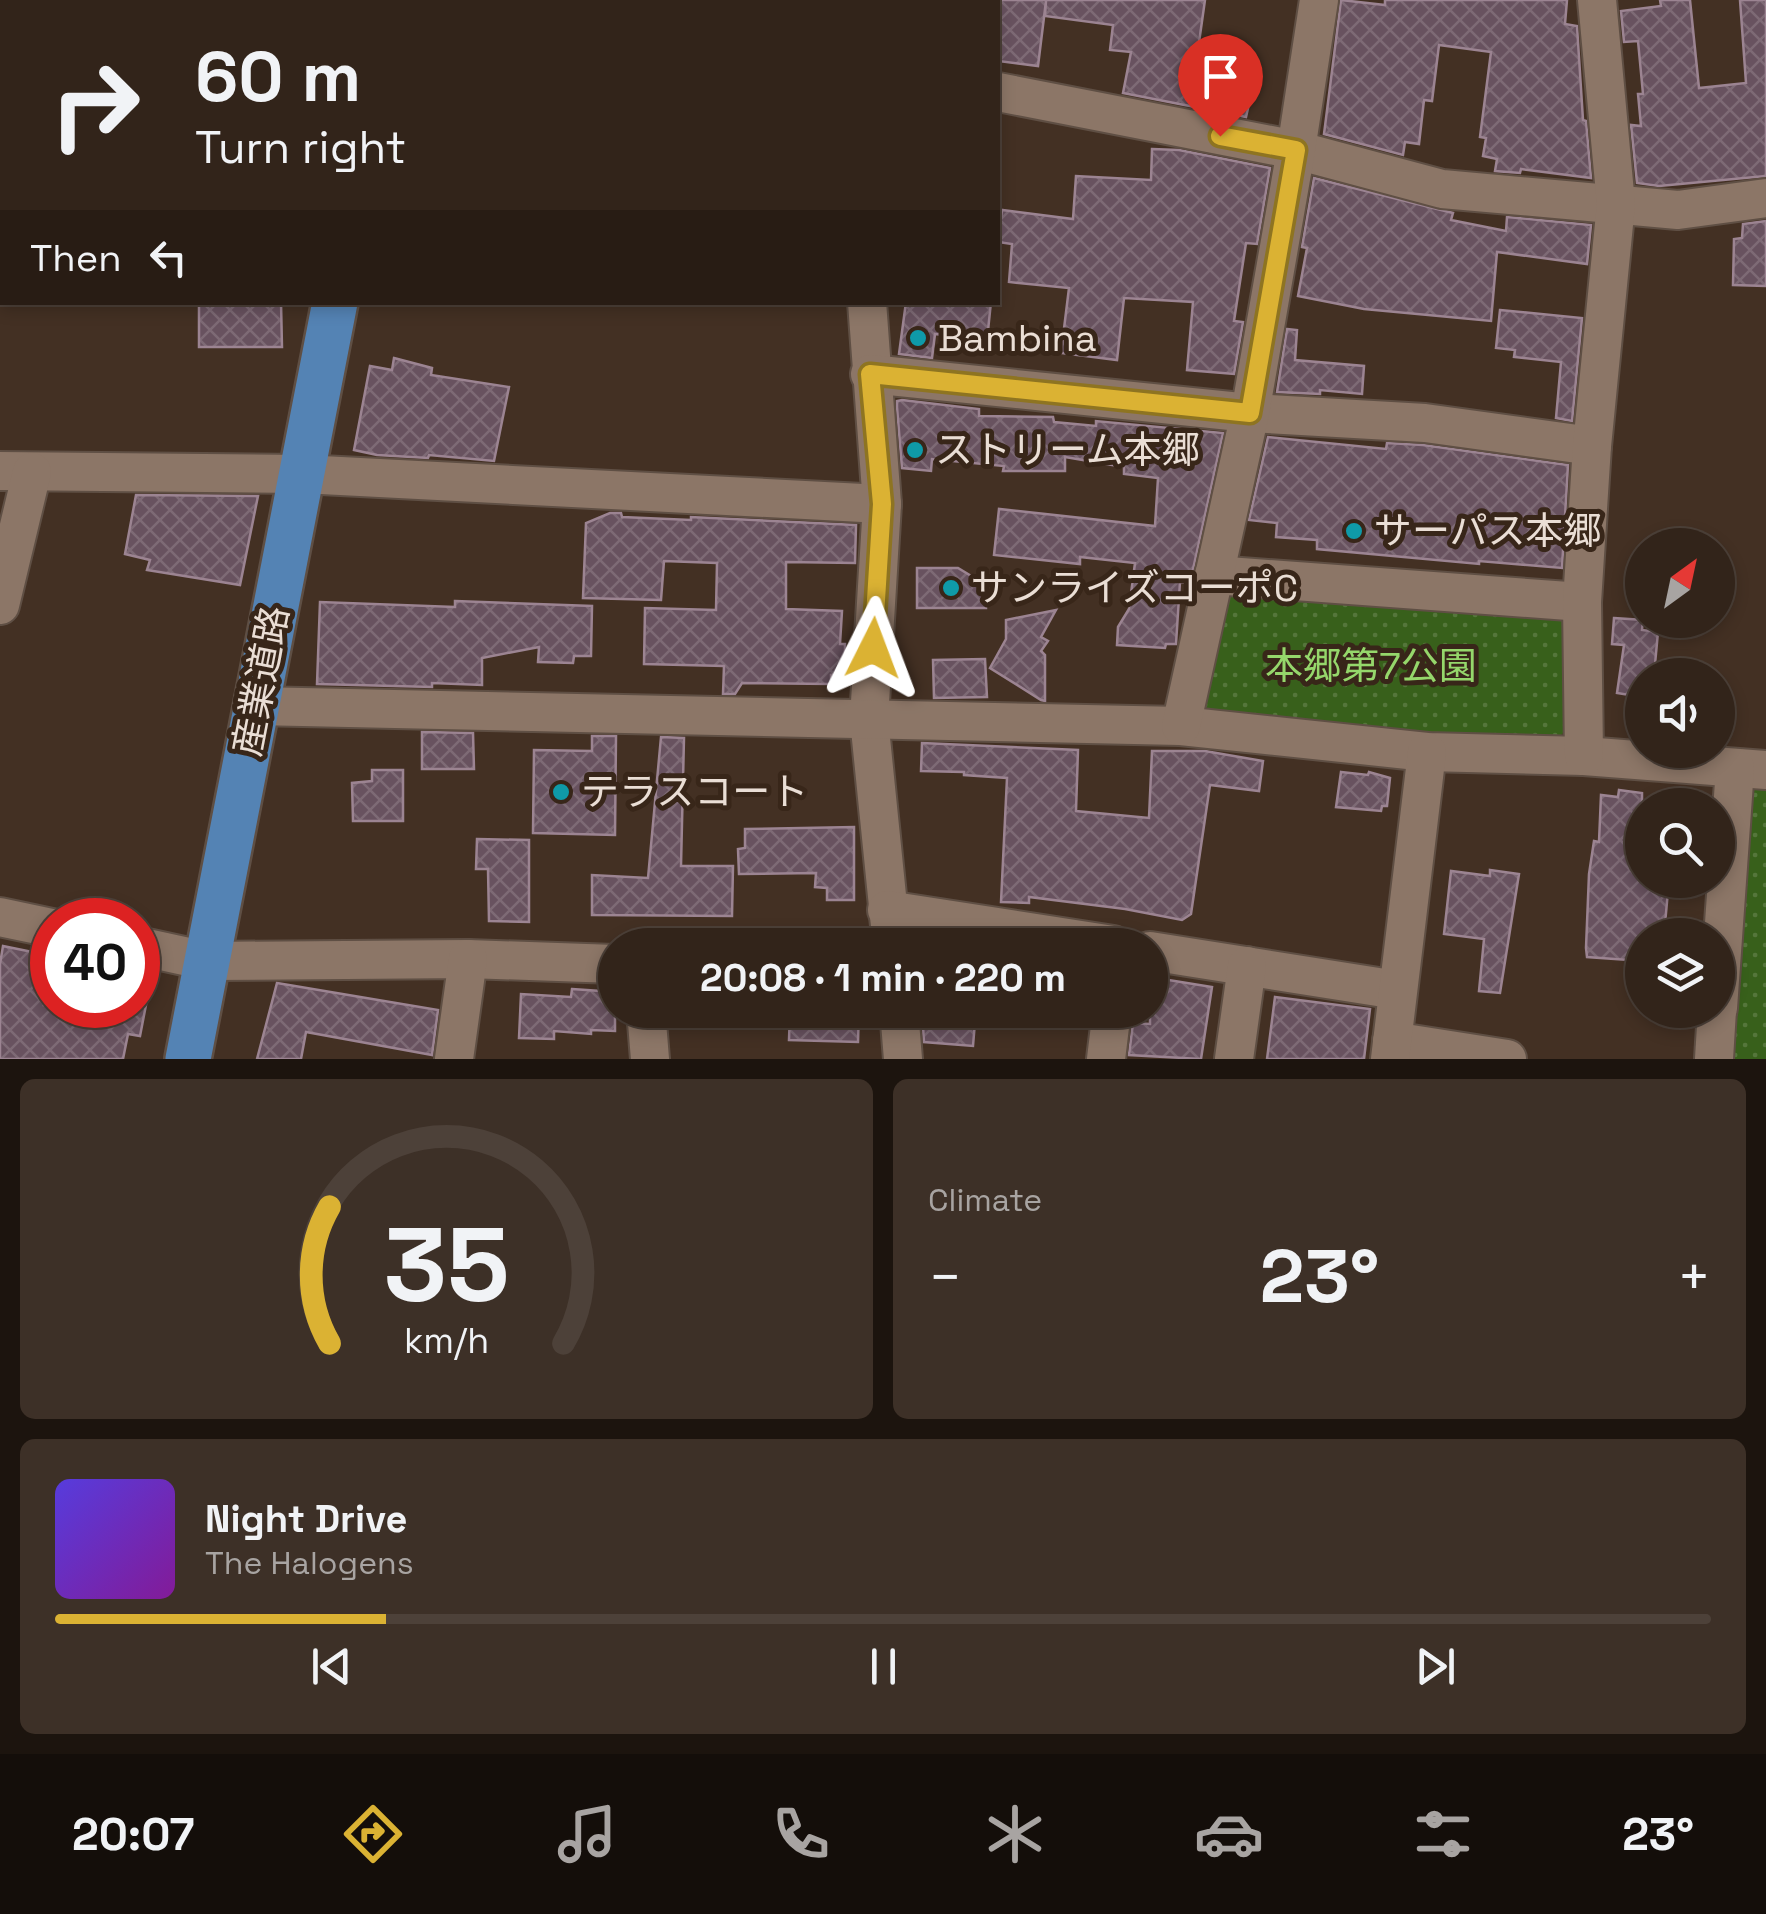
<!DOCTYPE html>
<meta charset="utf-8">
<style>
:root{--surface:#32241a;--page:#3d3027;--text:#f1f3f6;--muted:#a8a4a2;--line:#4d4139;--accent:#dbb233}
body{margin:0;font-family:"Space Grotesk","Noto Sans JP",sans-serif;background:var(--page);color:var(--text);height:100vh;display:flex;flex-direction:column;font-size:38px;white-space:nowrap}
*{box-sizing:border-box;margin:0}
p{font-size:32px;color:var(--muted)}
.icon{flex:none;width:55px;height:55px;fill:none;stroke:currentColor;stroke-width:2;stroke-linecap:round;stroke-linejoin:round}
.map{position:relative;height:1059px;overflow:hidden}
.side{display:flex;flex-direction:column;gap:20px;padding:20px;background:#1c140e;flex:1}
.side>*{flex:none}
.top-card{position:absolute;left:0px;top:0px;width:1000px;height:305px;box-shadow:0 5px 15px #0003,0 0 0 2px var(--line);background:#32241a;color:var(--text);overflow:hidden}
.needle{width:65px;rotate:33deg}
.buttons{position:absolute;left:1625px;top:528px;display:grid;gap:20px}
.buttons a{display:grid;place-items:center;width:110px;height:110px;border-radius:50%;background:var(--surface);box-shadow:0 5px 15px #0003,0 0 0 2px var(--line);font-size:50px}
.speed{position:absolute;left:30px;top:898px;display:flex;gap:20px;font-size:50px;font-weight:700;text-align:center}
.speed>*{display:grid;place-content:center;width:130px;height:130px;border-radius:50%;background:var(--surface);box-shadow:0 5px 15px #0003,0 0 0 2px var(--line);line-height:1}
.speed .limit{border:15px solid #d22;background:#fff;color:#111}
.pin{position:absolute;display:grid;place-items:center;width:85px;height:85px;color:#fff;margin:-102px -42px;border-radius:50% 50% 50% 0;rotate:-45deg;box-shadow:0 0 10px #0007}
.pin .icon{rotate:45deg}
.me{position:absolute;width:110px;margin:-55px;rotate:3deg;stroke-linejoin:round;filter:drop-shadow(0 0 8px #0008)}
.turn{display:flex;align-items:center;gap:35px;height:210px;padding:0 30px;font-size:45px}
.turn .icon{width:130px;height:130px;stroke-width:2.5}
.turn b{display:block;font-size:70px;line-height:85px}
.then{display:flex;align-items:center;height:95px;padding:0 30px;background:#0003;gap:20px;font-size:38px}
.big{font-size:75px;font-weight:600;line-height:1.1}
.side .tile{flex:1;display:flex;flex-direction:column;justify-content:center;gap:15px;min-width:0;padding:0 35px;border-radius:15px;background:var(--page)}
.side .dial{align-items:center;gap:0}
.dial svg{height:260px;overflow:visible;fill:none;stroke:var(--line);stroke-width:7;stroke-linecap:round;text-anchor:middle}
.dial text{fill:var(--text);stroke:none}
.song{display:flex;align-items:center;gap:30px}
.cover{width:120px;height:120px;border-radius:15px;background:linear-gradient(135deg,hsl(250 70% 55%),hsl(290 70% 35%))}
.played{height:10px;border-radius:5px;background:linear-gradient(90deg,var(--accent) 20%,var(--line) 20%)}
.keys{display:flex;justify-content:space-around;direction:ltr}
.heat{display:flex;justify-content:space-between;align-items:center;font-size:55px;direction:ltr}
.side .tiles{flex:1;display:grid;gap:20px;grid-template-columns:1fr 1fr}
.tile:last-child{grid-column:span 2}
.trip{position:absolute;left:598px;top:928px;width:570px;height:100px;border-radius:50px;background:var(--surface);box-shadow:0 5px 15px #0003,0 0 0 2px var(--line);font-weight:600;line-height:100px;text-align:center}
.dock{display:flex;height:160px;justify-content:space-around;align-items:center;background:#140e0a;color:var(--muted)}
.dock .icon{width:70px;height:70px}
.dock .current{color:var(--accent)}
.dock b{font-size:45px;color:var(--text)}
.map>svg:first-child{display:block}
.park{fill:url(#park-dots)}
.building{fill:url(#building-cross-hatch);stroke:#9c8492;stroke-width:2.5}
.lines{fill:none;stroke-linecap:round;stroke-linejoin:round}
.minor-casing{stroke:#5f4f44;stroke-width:42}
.major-casing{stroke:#5f4f44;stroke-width:50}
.minor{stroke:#8c7667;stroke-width:38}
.major{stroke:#5483b4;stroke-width:45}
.route-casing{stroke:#8e7421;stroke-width:25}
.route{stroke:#dbb233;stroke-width:18}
.culture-dot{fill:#0f9aa8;stroke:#382619;stroke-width:4}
.labels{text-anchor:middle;stroke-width:10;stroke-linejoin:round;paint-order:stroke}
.poi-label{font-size:38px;fill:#eaded5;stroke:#382619;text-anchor:start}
.park-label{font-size:38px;fill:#95d76b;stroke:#382619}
.street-label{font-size:38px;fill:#eaded5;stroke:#382619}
</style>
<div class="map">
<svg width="1766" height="1059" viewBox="0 0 1766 1059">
<defs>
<pattern id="park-dots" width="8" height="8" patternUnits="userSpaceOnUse" patternTransform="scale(2.5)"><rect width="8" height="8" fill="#38601b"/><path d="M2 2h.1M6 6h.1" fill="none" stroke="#55763b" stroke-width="1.8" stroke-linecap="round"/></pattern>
<pattern id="building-cross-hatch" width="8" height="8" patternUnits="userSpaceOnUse" patternTransform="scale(2.5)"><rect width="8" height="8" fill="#68525f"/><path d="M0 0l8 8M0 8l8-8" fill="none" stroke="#7e6a75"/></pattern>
</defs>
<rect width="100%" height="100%" fill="#433023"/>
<!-- park -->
<g class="park">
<polygon points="1221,588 1568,614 1574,723 1560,736 1361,735 1210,711 1199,702"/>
<polygon points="1735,768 1766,770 1766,1059 1714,1059"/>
</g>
<!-- building -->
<g class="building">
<polygon points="998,0 1205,0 1194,78 1252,91 1246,117 1123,93 1131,52 1110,50 1113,25 1045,16 1046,1 1038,66 998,61"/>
<polygon points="1341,0 1385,5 1385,0 1567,0 1565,24 1577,26 1583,120 1586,121 1591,178 1521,169 1520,173 1495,171 1497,159 1483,156 1486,138 1480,137 1491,52 1439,45 1432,101 1424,100 1419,144 1405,142 1403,155 1324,134"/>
<polygon points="1660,0 1690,0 1699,88 1746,83 1740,0 1766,0 1766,176 1659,186 1637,183 1631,125 1641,126 1638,94 1643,94 1638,41 1624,42 1621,11 1661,6"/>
<polygon points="1152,149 1179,150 1270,168 1257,244 1246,243 1234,321 1243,322 1234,374 1187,370 1193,302 1124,298 1117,360 1061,353 1069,288 1009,282 1012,244 998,242 1002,210 1073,219 1076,176 1151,180"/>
<polygon points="1314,178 1453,213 1451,220 1506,231 1507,217 1591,225 1587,264 1497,252 1491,321 1364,309 1298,296 1307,248 1302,247"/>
<polygon points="1766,221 1766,286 1733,285 1734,239 1742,238 1743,224"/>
<polygon points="199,302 281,302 282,347 199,347"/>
<polygon points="906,302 991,302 987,340 935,334 932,358 899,354"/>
<polygon points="1500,310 1582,318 1572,421 1556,418 1561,362 1514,357 1515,350 1496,348"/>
<polygon points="1287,329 1297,330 1295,360 1364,366 1362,394 1320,390 1320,394 1277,392"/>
<polygon points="394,358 432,368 431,375 509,387 494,461 429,455 428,458 377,455 354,450 370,366 392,370"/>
<polygon points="902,400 979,409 979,416 1053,417 1054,422 1096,426 1096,421 1223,433 1190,583 1180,582 1176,644 1166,644 1165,648 1117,645 1118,627 1129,609 1135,563 1080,557 1080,564 994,555 999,509 1155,526 1158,478 1124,474 1124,467 1065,457 1065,471 1003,471 1004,466 932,459 931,471 902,468 897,407 897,401"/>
<polygon points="1268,437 1386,449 1387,443 1423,445 1568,465 1562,568 1479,561 1479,564 1317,549 1317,540 1276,537 1277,523 1249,520"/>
<polygon points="136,495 258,496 240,585 147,570 150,560 125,554"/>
<polygon points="610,513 621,513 622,517 691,520 691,517 856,525 855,563 786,562 786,609 842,611 840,644 845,644 845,674 831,675 831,684 742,683 735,694 723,694 724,666 644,664 645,608 716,610 717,563 664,561 661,600 583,598 586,523"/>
<polygon points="917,568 958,568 986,585 986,608 917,608"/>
<polygon points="455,601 592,606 591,656 574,656 573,663 538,662 539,647 482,658 482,685 432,683 432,687 317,684 320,602 455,607"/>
<polygon points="1056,610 1041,637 1048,641 1041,651 1045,655 1045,701 1041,700 990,668 1006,639 1006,620"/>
<polygon points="1614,618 1643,620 1642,630 1658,632 1654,675 1642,675 1642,697 1617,693 1624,645 1612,644"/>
<polygon points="985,659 987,697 934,698 933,660"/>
<polygon points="422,732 473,733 474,769 422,769"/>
<polygon points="592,736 616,736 615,835 533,833 534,750 592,751"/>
<polygon points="661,737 684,738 681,866 733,866 732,916 592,915 592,875 648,878"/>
<polygon points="922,743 1078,750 1076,811 1149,818 1152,751 1205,751 1263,761 1259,791 1210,785 1191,914 1182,920 1125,909 1029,897 1029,903 1001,902 1007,778 964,775 964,772 921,771"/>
<polygon points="372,770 403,770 403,821 353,821 352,783 372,781"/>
<polygon points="1341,772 1368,775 1369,772 1390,778 1387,806 1382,806 1381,811 1336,807"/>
<polygon points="1619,790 1642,793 1642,880 1669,880 1664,935 1642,935 1642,961 1587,957 1586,948 1589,874 1594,841 1599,842 1601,795 1618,797"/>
<polygon points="854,827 854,900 827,900 827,888 815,887 816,873 739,874 738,849 745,848 745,829"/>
<polygon points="477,839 529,840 529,922 489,921 488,869 476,869"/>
<polygon points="1490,870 1519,874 1500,993 1479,991 1484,939 1444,934 1451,871 1490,876"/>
<polygon points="3,946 52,956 44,1005 146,1005 140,1036 128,1034 123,1059 0,1059 0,964"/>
<polygon points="1150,977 1212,987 1201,1059 1129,1055 1133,1023 1150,1024"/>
<polygon points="277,983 438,1010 432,1055 306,1032 301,1059 257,1059"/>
<polygon points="572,989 615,992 615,1031 591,1030 591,1034 554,1031 554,1039 519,1038 521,994 571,997"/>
<polygon points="1275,997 1370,1009 1364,1059 1267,1059"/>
<polygon points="790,1010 859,1010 858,1042 789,1040"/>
<polygon points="922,1010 976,1010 973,1046 924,1042"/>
</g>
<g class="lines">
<!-- minor casing -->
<g class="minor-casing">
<g id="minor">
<polyline points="589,0 601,2"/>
<polyline points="850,0 850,2"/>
<polyline points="998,92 1296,150 1442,189 1678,210 1766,198"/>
<polyline points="0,262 2,262"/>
<polyline points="867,302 882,504 869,719 892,945"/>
<polyline points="870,374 1250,413 1425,423 1592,446"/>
<polyline points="0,471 302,474 882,504"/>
<polyline points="1214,575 1582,602"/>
<polyline points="0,605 32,472"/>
<polyline points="256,706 1181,726 1427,752 1584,756 1766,770"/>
<polyline points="1181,726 1250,413 1296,150 1319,0"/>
<polyline points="1584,756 1582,602 1592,446 1616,204 1597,0"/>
<polyline points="887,910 1113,945"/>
<polyline points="0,917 52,928"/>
<polyline points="138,946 207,961 468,959 615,964"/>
<polyline points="1150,951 1397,990"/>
<polyline points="1718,1008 1735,768"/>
<polyline points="646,1010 650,1059"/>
<polyline points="899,1010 903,1059"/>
<polyline points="1392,1041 1507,1059"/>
<polyline points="454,1059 468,959"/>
<polyline points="1106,1059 1112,1010"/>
<polyline points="1234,1059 1247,966"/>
<polyline points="1390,1059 1427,752"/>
<polyline points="1714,1059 1717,1010"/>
</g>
</g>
<!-- major casing -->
<g class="major-casing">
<g id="major">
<polyline points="393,2 393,0"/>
<polyline points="188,1059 335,302"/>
</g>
</g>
<!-- minor -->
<use href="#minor" class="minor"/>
<!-- major -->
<use href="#major" class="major"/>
</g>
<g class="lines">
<!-- route casing -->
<g class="route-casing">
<polyline id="route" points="873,648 882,504 870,374 1250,413 1296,150 1220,136"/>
</g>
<!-- route -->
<use href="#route" class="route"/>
</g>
<!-- markers -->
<g class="culture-dot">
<circle cx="918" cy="338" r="10"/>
<circle cx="915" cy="450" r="10"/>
<circle cx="1354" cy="531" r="10"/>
<circle cx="951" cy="588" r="10"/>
<circle cx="561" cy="792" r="10"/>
</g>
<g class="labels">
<!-- poi labels -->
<g class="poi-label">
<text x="938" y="351">Bambina</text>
<text x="935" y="463">ストリーム本郷</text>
<text x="1374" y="544">サーパス本郷</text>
<text x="971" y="601">サンライズコーポC</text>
<text x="581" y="805">テラスコート</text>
</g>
<!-- park labels -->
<g class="park-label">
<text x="1371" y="679">本郷第7公園</text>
</g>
<!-- street labels -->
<g class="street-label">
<text transform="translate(261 681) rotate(-79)" y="13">産業道路</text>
</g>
</g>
</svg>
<div class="buttons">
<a><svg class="needle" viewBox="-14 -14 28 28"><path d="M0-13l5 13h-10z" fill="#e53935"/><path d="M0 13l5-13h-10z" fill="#a8a4a2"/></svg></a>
<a><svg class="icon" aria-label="sound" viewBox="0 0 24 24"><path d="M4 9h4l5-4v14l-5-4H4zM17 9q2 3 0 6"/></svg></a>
<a><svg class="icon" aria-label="search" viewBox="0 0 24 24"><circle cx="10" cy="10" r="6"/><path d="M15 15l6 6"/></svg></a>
<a><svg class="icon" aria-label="layers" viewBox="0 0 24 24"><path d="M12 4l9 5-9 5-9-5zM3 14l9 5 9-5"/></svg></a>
</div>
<div class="speed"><div class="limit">40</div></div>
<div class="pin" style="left:1220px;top:136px;background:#d93025"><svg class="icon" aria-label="arrive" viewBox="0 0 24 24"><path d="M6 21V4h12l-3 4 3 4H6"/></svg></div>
<svg class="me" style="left:873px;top:648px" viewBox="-20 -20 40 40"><path d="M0-17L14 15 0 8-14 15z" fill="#dbb233" stroke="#fff" stroke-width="4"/></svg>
<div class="trip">20:08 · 1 min · 220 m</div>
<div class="top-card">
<div class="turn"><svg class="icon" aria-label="right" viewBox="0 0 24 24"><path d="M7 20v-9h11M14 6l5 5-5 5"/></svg><div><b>60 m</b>Turn right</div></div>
<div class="then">Then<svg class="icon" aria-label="left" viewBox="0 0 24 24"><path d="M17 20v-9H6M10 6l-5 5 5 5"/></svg></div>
</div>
</div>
<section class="side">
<div class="tiles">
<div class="tile dial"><svg viewBox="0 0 100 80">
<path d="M14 69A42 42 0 1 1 86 69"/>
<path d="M14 69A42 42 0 0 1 14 27" stroke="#dbb233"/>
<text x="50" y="56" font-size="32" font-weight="700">35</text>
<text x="50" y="72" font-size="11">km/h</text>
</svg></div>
<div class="tile"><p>Climate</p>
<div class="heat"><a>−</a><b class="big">23°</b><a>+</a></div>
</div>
<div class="tile">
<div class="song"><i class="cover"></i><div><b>Night Drive</b><p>The Halogens</p></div></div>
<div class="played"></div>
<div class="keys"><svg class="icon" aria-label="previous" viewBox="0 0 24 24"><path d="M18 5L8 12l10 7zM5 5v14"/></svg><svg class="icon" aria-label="pause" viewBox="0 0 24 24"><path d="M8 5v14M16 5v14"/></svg><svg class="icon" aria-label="next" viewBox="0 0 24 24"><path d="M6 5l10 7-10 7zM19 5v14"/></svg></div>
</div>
</div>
</section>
<nav class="dock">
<b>20:07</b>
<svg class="icon current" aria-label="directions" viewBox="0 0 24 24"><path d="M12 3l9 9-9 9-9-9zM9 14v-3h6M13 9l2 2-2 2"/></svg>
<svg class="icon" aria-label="music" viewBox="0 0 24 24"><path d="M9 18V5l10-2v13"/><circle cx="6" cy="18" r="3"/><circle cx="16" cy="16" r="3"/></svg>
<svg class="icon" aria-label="phone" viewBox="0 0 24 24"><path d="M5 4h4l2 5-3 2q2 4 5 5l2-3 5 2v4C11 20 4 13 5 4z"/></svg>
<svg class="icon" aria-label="climate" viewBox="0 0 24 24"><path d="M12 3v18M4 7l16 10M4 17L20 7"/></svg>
<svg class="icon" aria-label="car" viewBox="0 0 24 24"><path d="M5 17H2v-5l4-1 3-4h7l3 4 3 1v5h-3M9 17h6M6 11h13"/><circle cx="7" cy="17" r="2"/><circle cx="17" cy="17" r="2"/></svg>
<svg class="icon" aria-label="filters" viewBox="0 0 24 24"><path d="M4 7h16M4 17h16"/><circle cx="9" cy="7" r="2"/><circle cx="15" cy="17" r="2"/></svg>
<b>23°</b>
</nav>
